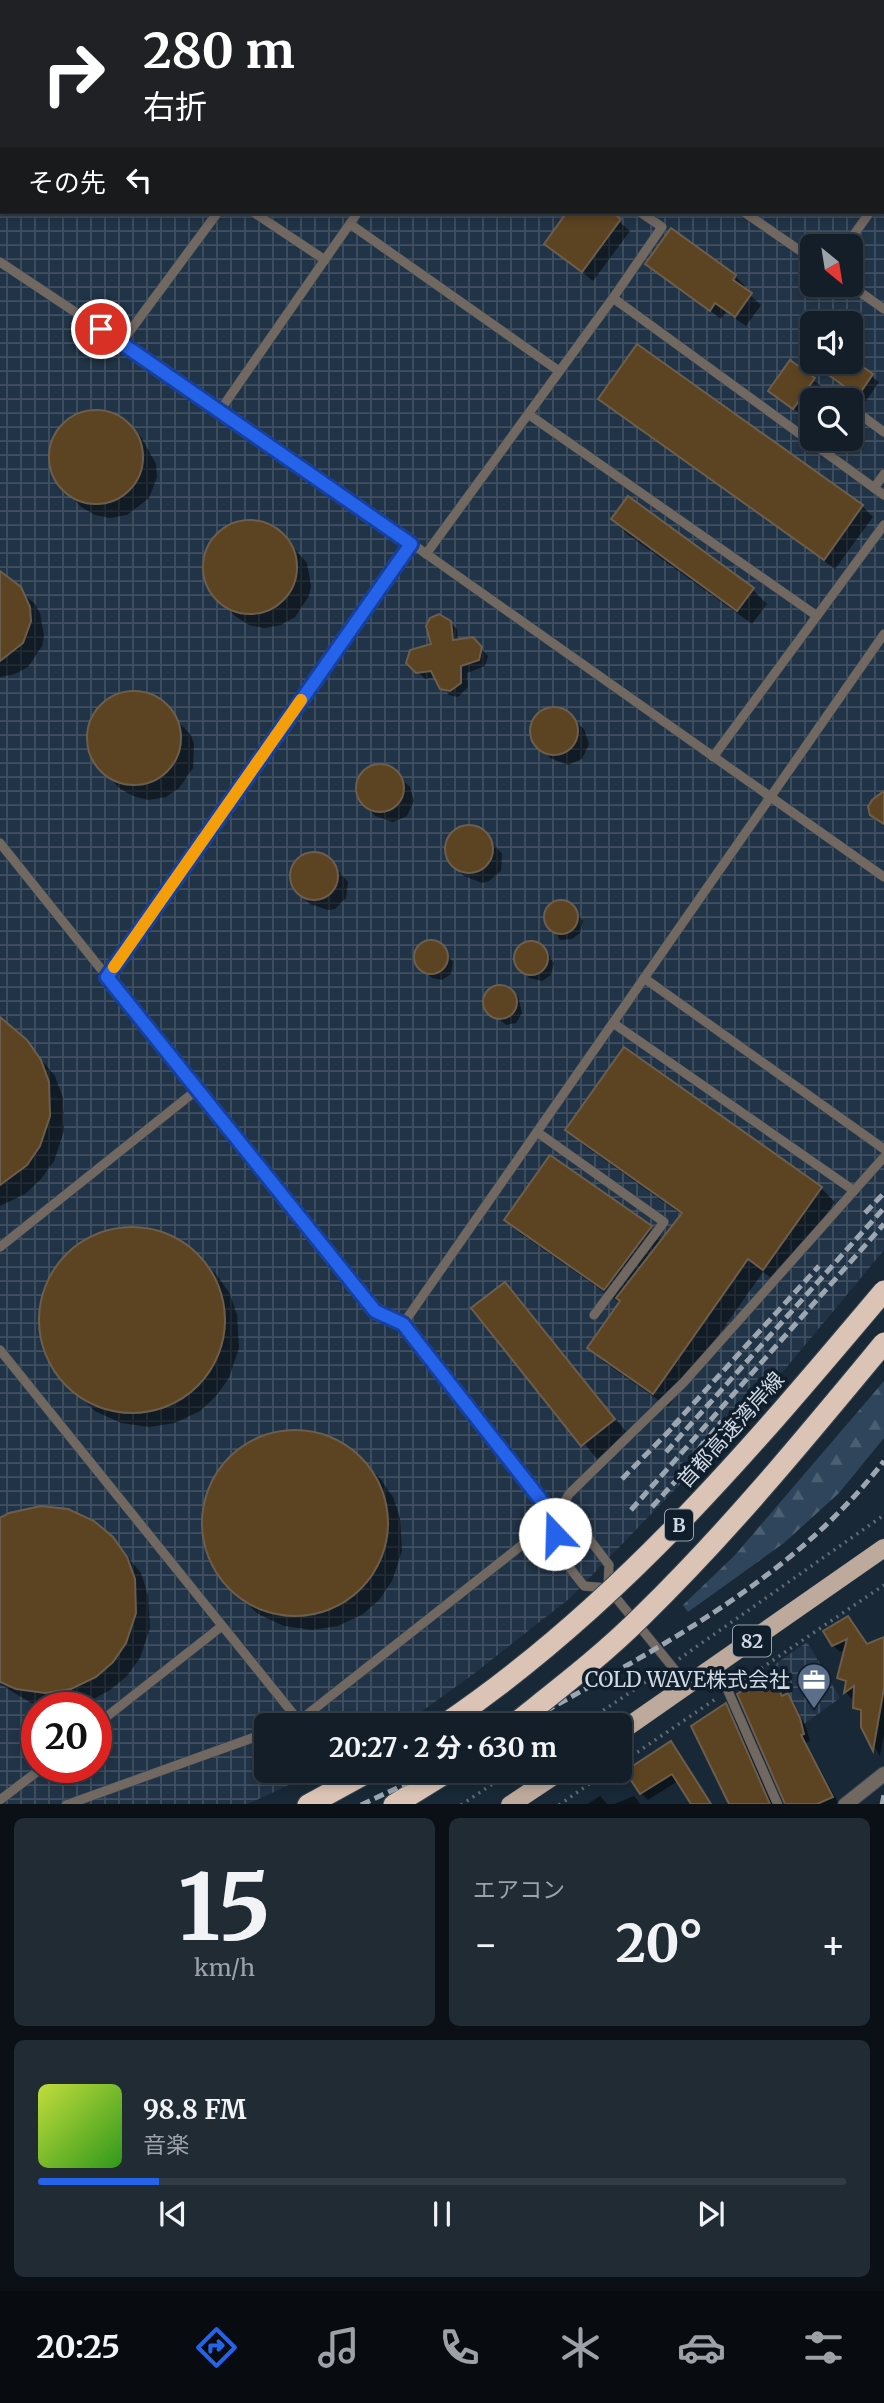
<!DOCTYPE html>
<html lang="ja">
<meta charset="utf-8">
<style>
:root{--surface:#131e28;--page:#202b34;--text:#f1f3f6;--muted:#9da2a8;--line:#323c45;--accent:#2563eb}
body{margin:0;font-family:Merriweather,"Noto Sans JP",serif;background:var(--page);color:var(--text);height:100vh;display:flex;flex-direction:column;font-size:26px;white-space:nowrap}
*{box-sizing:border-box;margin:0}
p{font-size:23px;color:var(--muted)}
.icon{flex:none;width:38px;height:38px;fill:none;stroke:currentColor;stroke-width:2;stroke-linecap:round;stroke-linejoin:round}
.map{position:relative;height:1804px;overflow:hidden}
.side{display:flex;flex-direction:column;gap:14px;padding:14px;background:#0a1016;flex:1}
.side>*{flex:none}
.banner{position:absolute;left:0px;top:0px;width:886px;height:214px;box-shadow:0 4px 10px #0003,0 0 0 2px var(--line);background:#202124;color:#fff;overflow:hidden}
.needle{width:46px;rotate:150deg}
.buttons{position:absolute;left:800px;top:234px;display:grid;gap:14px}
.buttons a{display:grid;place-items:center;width:63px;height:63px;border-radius:10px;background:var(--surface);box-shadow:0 4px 10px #0003,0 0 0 2px var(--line);font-size:35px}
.speed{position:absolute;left:21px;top:1692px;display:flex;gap:14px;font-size:35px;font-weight:700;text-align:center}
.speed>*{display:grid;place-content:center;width:91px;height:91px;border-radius:50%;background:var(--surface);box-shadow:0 4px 10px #0003,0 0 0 2px var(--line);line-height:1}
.speed .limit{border:10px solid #d22;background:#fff;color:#111}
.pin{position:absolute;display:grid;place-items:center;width:60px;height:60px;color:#fff;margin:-30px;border:4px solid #fff;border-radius:50%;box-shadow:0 2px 7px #0007}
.me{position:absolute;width:77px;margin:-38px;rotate:339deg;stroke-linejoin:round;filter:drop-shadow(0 0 5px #0008)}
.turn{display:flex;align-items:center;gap:24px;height:147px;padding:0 28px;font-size:32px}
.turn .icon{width:91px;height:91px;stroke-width:2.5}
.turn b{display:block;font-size:49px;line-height:60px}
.then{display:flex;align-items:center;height:66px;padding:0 28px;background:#0003;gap:14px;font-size:26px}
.big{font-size:52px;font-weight:700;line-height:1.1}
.side .tile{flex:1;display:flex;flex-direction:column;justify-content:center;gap:10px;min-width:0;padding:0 24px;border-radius:10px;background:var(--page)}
.side .dial{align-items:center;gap:0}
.dial b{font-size:91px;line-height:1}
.song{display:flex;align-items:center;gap:21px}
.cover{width:84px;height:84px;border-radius:10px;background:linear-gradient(135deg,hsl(70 70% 55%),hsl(110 70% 35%))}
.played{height:7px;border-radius:4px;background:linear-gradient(90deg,var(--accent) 15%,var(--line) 15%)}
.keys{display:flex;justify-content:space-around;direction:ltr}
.heat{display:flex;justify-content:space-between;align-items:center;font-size:38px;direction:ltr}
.side .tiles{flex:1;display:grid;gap:14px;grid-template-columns:1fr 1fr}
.tile:last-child{grid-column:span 2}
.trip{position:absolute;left:254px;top:1713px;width:378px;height:70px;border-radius:10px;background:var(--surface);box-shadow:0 4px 10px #0003,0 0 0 2px var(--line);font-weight:700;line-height:70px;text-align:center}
.tab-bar{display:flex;height:112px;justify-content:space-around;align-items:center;background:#080c10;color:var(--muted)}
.tab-bar .icon{width:49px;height:49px}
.tab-bar .on{color:var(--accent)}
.tab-bar b{font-size:32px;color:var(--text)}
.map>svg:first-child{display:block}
.industrial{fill:url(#industrial-grid);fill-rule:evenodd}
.forest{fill:url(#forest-firs)}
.shadow{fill:#0007}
.building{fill:#5c4322;stroke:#6c5e4c;stroke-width:2}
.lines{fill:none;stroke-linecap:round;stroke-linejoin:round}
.service-casing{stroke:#364452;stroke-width:10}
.tertiary-casing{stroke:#364452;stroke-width:16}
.primary-casing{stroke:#364452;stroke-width:19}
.motorway-casing{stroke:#364452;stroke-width:23}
.path{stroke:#5f6b78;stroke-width:3.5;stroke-dasharray:2 5;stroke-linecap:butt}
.service{stroke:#716862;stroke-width:9}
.tertiary{stroke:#716862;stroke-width:14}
.primary{stroke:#bdaa9d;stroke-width:18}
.motorway{stroke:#dbc4b5;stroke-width:21}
.rail{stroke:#9ba6b1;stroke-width:5;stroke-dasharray:10 5;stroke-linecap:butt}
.motorway-bridge-casing{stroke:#364452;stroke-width:23;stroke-linecap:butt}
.motorway-bridge{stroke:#dbc4b5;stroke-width:21}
.route-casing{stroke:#184099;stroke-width:18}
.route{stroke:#2563eb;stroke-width:12}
.slow{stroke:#f59e0b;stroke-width:12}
.labels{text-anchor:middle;stroke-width:7;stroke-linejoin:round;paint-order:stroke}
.shield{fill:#101e2c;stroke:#96a1ac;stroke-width:2}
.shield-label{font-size:19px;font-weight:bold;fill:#d0d9e3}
.street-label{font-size:21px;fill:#d0d9e3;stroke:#101e2c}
.poi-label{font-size:21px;fill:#d0d9e3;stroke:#101e2c;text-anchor:end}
</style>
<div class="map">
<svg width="884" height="1805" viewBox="0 0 884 1805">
<defs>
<pattern id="industrial-grid" width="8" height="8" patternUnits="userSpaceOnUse" patternTransform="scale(1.75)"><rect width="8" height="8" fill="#213346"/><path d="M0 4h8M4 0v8" fill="none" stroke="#405061"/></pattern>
<pattern id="forest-firs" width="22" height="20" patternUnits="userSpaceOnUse" patternTransform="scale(1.75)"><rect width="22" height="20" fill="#2e455b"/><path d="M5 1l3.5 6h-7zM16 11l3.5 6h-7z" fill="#4b5f72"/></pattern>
</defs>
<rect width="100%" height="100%" fill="#192836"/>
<!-- industrial -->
<g class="industrial">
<path d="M0,0H884V1250L746,1416L570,1598L471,1676L401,1726H266V1771H319L248,1804L0,1805ZM2,2H884V212H2ZM812,247H850V285H812ZM812,324H850V362H812ZM812,401H850V439H812ZM37,1708H96V1768H37Z"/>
<polygon points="807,1642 840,1698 804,1724 774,1665"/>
</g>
<!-- forest -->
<polygon class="forest" points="884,1381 884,1438 839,1493 784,1543 688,1612 683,1605 735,1555"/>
<!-- shadow -->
<g class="shadow">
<polygon points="131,0 191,0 188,2"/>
<polygon points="238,0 296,0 296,2"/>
<polygon points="325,0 341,0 343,2 323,2"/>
<polygon points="412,0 459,0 460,2 413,2"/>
<polygon points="569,212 608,212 630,231 593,281 547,244"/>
<polygon points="647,264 735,276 745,286 743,289 761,305 746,326 726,312 721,319"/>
<polygon points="850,361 879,382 866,401 839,382"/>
<polygon points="790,363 821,386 801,414 777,397"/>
<polygon points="600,398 862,506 873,517 835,569"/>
<polygon points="101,412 126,423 141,437 156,464 157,477 149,498 127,515 110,518 95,515 81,507 55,478 51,464 56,436 74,417"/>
<polygon points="628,499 753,590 767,604 752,624 627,534 613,519"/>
<polygon points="255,522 280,532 307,563 311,586 309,596 295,617 281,625 264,628 249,625 235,616 209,587 205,574 205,559 218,535 228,527"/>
<polygon points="0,575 35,604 40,613 44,636 42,646 28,667 15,674 0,677"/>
<polygon points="450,622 457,629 458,641 472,639 488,656 485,666 467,673 468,687 458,697 449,695 436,677 425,679 408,662 433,645"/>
<polygon points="125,694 154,697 191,735 194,744 193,768 179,788 166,797 148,800 133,796 119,788 93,759 89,730 102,706"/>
<polygon points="560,709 584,729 589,744 582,759 568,765 550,758 534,740 533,725 542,712"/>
<polygon points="386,766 410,787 414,801 407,816 393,822 375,816 359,798 358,782 367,770"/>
<polygon points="467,827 482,830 502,854 501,871 489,881 482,883 464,876 453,865 446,851 451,836"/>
<polygon points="312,854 327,858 348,882 346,898 335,909 328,910 310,904 298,892 292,878 296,863"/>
<polygon points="561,901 571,905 583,921 580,933 572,939 560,940 546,917 549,907"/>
<polygon points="427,942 441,946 453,962 451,974 442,980 432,978 417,963 419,948"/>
<polygon points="531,943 542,945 554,963 551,975 542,981 529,978 516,959 519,949"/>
<polygon points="500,987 511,989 518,996 522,1013 516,1023 506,1025 486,1008 485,998 492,990"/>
<polygon points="0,1022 26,1041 55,1076 63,1098 64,1131 54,1161 41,1179 25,1194 0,1206"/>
<polygon points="568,1130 821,1188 835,1202 778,1283 763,1272 668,1407 604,1362 589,1347 620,1303 521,1234 506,1219 550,1157 651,1228 663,1240 682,1215 582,1144"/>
<polygon points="131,1228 157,1231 182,1243 216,1274 230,1294 237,1315 239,1348 229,1378 216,1396 200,1411 175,1423 149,1427 121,1423 95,1411 57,1373 45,1349 40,1325 44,1294 55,1270 75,1249 99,1235"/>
<polygon points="505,1284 628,1434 597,1459 474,1309"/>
<polygon points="294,1432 320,1435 345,1446 379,1477 393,1497 400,1518 402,1551 392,1581 379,1600 363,1614 338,1626 312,1630 284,1626 258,1614 220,1577 208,1552 204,1528 207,1497 218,1474 237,1452 262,1438"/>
<polygon points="0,1520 112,1538 141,1573 148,1595 150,1628 140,1658 127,1676 110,1690 86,1703 60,1707 31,1703 0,1684"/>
<polygon points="848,1618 869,1645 884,1639 884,1734 880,1756 862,1727 862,1714 855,1707 855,1697 852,1699 846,1692 847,1685 839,1678 846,1649 840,1652 833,1645"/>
<polygon points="768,1675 784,1697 787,1695 794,1702 806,1727 810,1741 806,1743 839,1804 785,1805"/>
<polygon points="726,1706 732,1712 773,1805 725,1805 729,1802"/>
<polygon points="670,1743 677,1750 712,1805 693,1805 678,1781 648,1800 641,1793"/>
<polygon points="600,1796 608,1805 586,1805"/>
<polygon points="634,1796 641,1805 612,1805"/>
</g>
<!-- building -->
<g class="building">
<polygon points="567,212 611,212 621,219 582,272 544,244"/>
<polygon points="671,228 736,275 733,280 752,293 735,317 715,303 710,311 645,264"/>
<polygon points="637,344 863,505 824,560 598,399"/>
<polygon points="790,360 815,378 793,409 768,391"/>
<polygon points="839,362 856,362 873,374 858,396 830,376"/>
<circle cx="96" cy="457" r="47"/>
<polygon points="628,496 754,588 737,611 611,519"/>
<circle cx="250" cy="567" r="47"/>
<polygon points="0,571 21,587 30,607 31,621 23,643 0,661"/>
<polygon points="439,614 451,621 453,640 473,637 482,647 479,660 461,666 461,683 450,691 440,689 431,671 416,673 406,663 410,650 431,644 426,626 430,618"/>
<circle cx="134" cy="738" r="47"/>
<circle cx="554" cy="731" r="24"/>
<circle cx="380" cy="788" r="24"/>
<polygon points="884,791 884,824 870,815 868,807 872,800"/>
<circle cx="469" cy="849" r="24"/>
<circle cx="314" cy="876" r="24"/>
<circle cx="561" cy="917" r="17"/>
<circle cx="431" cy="957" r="17"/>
<circle cx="531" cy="958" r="17"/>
<circle cx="500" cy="1002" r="17"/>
<polygon points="0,1017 27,1040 41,1060 49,1082 50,1116 40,1146 27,1165 0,1185"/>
<polygon points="624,1047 822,1187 763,1270 748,1259 653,1394 587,1348 620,1301 616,1298 682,1213 565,1130"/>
<polygon points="550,1155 652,1226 604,1290 504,1220"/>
<circle cx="132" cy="1320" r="93"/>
<polygon points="505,1282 615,1419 581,1446 471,1308"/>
<circle cx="295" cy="1523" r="93"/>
<polygon points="41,1506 68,1509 94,1521 113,1537 127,1557 135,1579 136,1613 126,1643 113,1662 96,1677 71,1689 45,1693 16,1689 0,1682 0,1518 9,1513"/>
<polygon points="848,1616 867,1644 884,1637 884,1688 873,1751 861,1727 861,1710 853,1708 854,1686 844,1693 846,1681 837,1678 847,1639 832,1646 823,1631"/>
<polygon points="769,1673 782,1696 788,1693 800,1718 804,1734 801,1735 833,1797 817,1804 785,1804 737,1694 750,1686 749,1683"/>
<polygon points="726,1703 770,1804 729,1804 691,1726"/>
<polygon points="671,1741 711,1804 691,1804 672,1774 640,1794 625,1771"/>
</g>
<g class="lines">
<!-- service casing -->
<g class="service-casing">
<g id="service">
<polyline points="506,2 507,0"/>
<polyline points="0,197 2,195"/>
<polyline points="253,212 325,260"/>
<polyline points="744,212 812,259"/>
<polyline points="350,224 559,371"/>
<polyline points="845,247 870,212"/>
<polyline points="0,262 221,409 884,877"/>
<polyline points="850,285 884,309"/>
<polyline points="613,298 662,227 640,212"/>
<polyline points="121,343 218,212"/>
<polyline points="827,390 842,401"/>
<polyline points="850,407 884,432"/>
<polyline points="221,409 358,212"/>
<polyline points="528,414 817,616"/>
<polyline points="874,488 884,474"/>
<polyline points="426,554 613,298 884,495"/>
<polyline points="713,757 884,525"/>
<polyline points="0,843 375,1311 403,1324"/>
<polyline points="107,977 411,544"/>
<polyline points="644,978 884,1149"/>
<polyline points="613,1023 853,1190"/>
<polyline points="537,1132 664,1222 594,1315"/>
<polyline points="0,1247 198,1089"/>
<polyline points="0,1350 299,1721"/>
<polyline points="555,1519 555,1549 584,1586 608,1588"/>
<polyline points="712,1668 728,1691 778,1805"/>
<polyline points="688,1686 608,1588 609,1565 580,1527 555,1519 403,1324 884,634"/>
<polyline points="96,1725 222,1626"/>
<polyline points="286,1726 299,1721 555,1519 569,1494 684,1382 884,1157"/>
<polyline points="0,1800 42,1768"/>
<polyline points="66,1805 266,1733"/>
</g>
</g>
<!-- tertiary casing -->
<g class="tertiary-casing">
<polyline id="tertiary" points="845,1805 884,1774"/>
</g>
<!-- primary casing -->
<g class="primary-casing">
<g id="primary">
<polyline points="620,1732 884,1548"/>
<polyline points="510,1805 561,1771"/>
</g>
</g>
<!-- motorway casing -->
<g class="motorway-casing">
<g id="motorway">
<polyline points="308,1805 370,1771"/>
<polyline points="394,1805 449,1771"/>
</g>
</g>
<!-- path -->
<g class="path">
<polyline points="679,1659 884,1515"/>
<polyline points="738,1684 884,1585"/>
<polyline points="777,1684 779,1688"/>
<polyline points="580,1726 662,1671"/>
<polyline points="620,1764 717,1698"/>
<polyline points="461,1805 512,1771"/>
<polyline points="559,1805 608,1771"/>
</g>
<!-- service -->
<use href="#service" class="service"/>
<!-- tertiary -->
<use href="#tertiary" class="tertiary"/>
<!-- primary -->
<use href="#primary" class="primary"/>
<!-- motorway -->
<use href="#motorway" class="motorway"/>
<!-- rail -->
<g class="rail">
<polyline points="865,1213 884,1193"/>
<polyline points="673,1426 819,1266"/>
<polyline points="700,1448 722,1421"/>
<polyline points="666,1452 884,1208"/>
<polyline points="622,1479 680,1420"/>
<polyline points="652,1507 681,1475 704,1442"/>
<polyline points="631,1510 884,1224"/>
<path d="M519,1726C650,1652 791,1582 884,1461"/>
<polyline points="361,1805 433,1771"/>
<polyline points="882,1805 884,1795"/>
</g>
<!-- motorway-bridge casing -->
<g class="motorway-bridge-casing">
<g id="motorway-bridge">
<path d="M442,1726C616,1609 750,1450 884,1291"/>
<path d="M512,1726C557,1690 602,1656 643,1615C730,1530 807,1436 884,1343"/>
</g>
</g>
<!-- motorway-bridge -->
<use href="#motorway-bridge" class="motorway-bridge"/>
</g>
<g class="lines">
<!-- route casing -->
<g class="route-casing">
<polyline id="route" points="101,329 411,544 107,977 375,1311 403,1324 555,1518 555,1534"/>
</g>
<!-- route -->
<use href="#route" class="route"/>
<!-- slow -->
<polyline class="slow" points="114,967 301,700"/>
</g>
<!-- icons -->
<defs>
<g id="office-pin" transform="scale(1.75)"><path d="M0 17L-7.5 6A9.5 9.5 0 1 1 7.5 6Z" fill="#5c6f8a" stroke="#101e2c"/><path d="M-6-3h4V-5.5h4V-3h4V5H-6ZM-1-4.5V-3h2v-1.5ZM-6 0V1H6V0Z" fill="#fff"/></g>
</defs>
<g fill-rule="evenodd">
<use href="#office-pin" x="814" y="1680"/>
</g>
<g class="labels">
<!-- shield labels -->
<g class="shield">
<rect x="665" y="1509.5" width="28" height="31" rx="5"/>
<rect x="733" y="1625.5" width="38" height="31" rx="5"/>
</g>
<g class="shield-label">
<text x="679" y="1532">B</text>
<text x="752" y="1648">82</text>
</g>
<!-- street labels -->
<g class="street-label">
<text transform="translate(731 1430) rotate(-48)" y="7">首都高速湾岸線</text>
</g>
<!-- poi labels -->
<g class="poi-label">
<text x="790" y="1687">COLD WAVE株式会社</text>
</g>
</g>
</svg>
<div class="buttons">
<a><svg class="needle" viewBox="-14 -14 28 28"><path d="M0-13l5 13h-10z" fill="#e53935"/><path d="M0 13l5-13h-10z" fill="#9da2a8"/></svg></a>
<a><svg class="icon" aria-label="sound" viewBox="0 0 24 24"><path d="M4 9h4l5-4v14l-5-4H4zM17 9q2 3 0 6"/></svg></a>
<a><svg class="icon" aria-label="search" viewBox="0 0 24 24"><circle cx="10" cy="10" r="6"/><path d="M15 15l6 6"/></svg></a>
</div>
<div class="speed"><div class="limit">20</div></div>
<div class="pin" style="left:101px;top:329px;background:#d93025"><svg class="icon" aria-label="arrive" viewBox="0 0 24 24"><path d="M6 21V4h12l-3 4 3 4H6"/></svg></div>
<svg class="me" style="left:555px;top:1534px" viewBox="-20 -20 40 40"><circle r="19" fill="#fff"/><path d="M0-13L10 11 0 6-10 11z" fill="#2563eb"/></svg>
<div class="trip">20:27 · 2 分 · 630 m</div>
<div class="banner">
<div class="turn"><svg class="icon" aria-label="right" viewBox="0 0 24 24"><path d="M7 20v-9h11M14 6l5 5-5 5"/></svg><div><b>280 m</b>右折</div></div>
<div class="then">その先<svg class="icon" aria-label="left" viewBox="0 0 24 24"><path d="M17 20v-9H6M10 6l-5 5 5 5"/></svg></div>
</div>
</div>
<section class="side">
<div class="tiles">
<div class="tile dial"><b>15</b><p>km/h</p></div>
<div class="tile"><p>エアコン</p>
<div class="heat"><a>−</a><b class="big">20°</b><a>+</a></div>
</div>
<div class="tile">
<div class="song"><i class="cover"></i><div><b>98.8 FM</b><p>音楽</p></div></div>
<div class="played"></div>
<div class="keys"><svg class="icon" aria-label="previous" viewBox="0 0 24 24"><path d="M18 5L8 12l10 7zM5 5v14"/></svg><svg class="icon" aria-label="pause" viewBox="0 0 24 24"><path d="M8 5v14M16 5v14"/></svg><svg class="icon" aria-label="next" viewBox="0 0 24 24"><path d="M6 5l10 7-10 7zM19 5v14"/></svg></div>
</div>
</div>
</section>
<nav class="tab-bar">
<b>20:25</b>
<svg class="icon on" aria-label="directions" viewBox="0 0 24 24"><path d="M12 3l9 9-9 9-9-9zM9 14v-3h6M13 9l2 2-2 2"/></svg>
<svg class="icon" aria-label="music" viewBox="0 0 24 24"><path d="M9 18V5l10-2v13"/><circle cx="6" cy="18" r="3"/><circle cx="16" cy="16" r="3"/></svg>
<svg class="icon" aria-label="phone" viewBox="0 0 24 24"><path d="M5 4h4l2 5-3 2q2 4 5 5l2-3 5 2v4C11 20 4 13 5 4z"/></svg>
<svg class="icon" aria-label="climate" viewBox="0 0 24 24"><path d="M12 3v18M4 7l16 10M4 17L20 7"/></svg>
<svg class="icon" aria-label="car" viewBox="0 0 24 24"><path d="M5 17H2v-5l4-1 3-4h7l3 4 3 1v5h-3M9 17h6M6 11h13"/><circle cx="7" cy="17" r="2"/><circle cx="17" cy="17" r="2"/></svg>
<svg class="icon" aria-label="filters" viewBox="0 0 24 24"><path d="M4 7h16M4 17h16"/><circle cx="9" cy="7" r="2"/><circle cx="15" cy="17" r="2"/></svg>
</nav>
